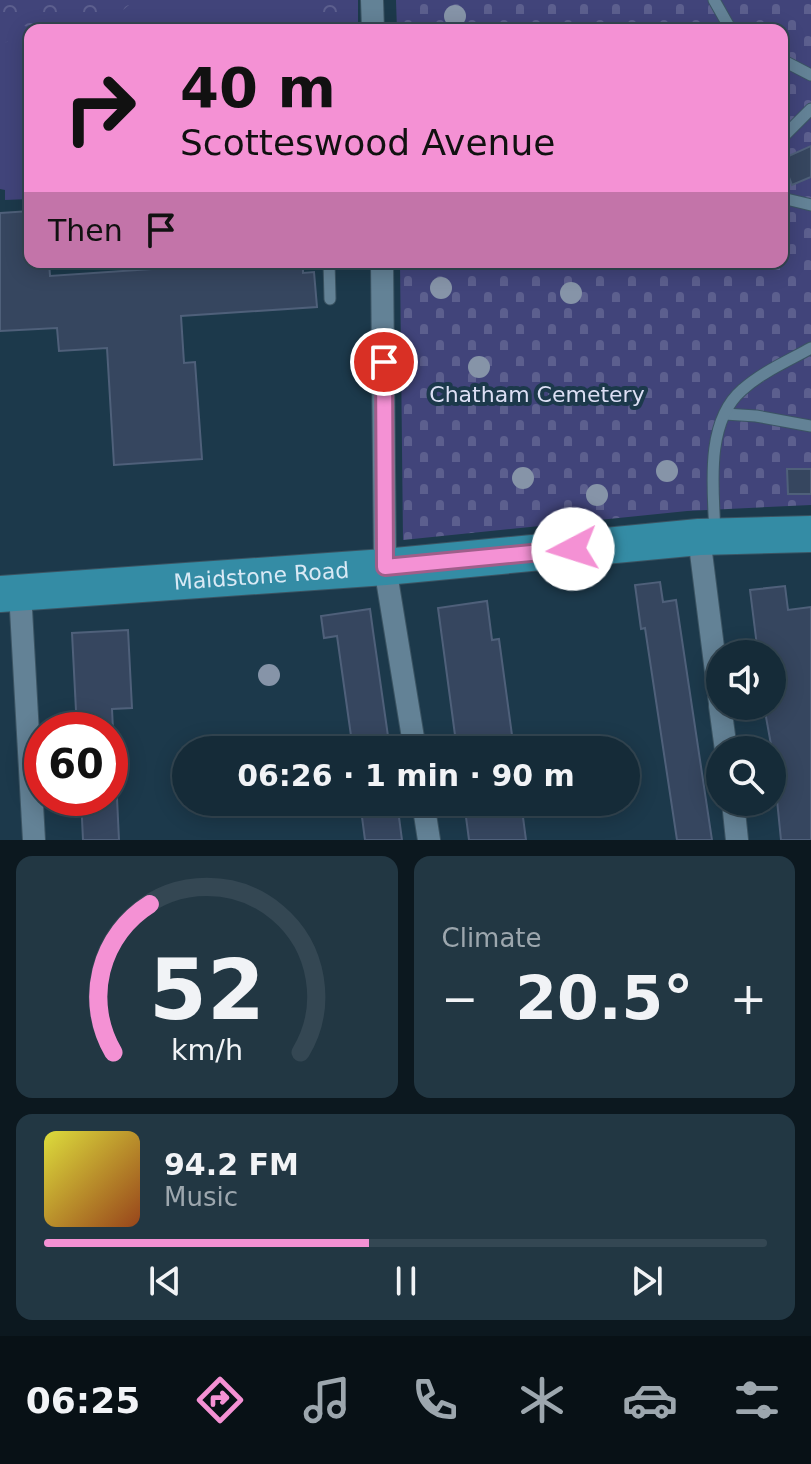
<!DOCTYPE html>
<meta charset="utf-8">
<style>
:root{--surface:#152b38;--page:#223743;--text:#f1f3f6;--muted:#9da7ae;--line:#344753;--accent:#f491d4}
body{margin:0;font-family:"DejaVu Sans",sans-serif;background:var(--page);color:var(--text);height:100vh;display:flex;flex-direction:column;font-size:30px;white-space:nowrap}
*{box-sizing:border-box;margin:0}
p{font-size:26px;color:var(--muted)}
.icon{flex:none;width:44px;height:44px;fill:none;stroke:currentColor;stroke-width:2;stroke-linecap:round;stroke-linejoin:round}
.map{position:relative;height:840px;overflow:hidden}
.drawer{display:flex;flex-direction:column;gap:16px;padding:16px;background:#0c181f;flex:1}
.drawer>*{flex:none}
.hud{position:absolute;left:24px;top:24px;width:764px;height:244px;border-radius:16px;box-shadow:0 4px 20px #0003,0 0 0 2px var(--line);background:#f491d4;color:#111;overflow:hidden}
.fabs{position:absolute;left:706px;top:640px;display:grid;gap:16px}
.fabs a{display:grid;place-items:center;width:80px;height:80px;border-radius:50%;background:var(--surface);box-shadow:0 4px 20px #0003,0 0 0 2px var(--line);font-size:40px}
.speed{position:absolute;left:24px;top:712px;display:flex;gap:16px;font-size:40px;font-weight:700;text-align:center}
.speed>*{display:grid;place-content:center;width:104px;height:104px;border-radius:50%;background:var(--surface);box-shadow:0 4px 20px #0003,0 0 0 2px var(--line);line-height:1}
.speed .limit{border:12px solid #d22;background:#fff;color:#111}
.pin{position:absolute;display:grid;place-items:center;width:68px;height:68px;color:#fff;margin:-34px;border:4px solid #fff;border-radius:50%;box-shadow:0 2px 8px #0007}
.me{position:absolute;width:88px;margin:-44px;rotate:265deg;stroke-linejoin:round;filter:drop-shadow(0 0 6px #0008)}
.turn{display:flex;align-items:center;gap:28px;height:168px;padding:0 24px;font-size:36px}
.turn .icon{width:104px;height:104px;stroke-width:2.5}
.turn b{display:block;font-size:56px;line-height:68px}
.then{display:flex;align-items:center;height:76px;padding:0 24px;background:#0003;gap:16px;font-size:30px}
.big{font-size:60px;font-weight:600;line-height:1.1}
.drawer .tile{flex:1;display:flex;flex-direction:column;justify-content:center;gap:12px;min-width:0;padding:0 28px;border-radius:16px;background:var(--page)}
.drawer .dial{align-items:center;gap:0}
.dial svg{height:208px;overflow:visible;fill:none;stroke:var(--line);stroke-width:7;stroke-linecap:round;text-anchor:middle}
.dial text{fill:var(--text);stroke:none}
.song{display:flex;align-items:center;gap:24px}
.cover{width:96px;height:96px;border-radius:12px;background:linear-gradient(135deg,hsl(60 70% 55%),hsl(20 70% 35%))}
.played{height:8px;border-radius:4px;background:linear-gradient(90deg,var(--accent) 45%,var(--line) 45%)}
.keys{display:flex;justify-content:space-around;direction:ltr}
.heat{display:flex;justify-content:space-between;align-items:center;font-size:44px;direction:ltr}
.drawer .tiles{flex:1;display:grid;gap:16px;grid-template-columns:1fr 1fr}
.tile:last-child{grid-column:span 2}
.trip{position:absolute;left:172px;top:736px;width:468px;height:80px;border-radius:40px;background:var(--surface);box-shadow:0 4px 20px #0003,0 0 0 2px var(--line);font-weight:600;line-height:80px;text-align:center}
.tabs{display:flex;height:128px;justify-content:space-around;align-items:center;background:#081116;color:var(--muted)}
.tabs .icon{width:56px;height:56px}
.tabs .current{color:var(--accent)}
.tabs b{font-size:36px;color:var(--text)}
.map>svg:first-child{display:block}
.green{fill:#41447a}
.forest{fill:url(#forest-crowns)}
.cemetery{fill:url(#cemetery-stones)}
.building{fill:#36465f;stroke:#4f607a;stroke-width:2}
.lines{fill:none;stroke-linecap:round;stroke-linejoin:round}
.service-casing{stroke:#3b5463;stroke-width:13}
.minor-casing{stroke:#3b5463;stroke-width:24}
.primary-casing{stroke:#3b5463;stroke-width:38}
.service{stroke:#638296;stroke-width:11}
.minor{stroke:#638296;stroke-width:22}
.primary{stroke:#348ca5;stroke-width:36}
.tree{fill:#8694a8}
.route-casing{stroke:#9f5e8a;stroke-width:20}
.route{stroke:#f491d4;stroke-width:14}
.labels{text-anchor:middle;stroke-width:8;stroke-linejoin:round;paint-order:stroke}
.park-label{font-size:22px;fill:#dcdff4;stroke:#1c394b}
.street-label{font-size:22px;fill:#d9e9f5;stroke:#1c394b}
</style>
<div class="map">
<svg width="811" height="840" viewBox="0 0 811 840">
<defs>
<pattern id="forest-crowns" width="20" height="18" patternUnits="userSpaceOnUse" patternTransform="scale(2)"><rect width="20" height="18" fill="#41447a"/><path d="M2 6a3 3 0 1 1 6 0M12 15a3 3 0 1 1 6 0" fill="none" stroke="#5c5f8e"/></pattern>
<pattern id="cemetery-stones" width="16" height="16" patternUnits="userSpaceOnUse" patternTransform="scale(2)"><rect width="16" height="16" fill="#41447a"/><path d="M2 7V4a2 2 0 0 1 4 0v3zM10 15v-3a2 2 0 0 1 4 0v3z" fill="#5c5f8e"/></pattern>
</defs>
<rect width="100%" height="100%" fill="#1c394b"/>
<!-- green -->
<polygon class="green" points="0,0 358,0 358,30 30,30 30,199 5,200 5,190 0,189"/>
<!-- forest -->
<g class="forest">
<path d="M0,0H137C126,5 116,20 104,20C98,20 92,16 86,14C67,11 53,21 37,29L20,25L7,42L0,43Z"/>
<polygon points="317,0 358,0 358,30 317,30 311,21"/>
</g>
<!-- cemetery -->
<polygon class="cemetery" points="396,0 811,0 811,505 687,511 403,540 400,262 782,262 782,30 397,30"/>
<!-- building -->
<g class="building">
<polygon points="811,146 811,177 792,185 782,159"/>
<polygon points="30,211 30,262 49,262 50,276 210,265 210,262 303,262 303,273 314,272 317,307 181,316 184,363 195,362 202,459 114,465 107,348 59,351 57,328 0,331 0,213"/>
<polygon points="787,469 811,469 811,494 788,494"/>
<polygon points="660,582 663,602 676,600 712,840 677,840 645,628 641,629 635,585"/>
<polygon points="785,586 788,610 811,607 811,840 781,840 772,750 764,706 772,706 772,654 758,654 750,590"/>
<polygon points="487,601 492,640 499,639 514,750 457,750 438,608"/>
<polygon points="370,609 373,631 390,750 353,750 337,636 324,638 321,616"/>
<polygon points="128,630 132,708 112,709 113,730 77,730 72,633"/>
<polygon points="81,798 117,798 119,840 83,840"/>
<polygon points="360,802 397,802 402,840 365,840"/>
<polygon points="464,802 521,802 526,840 469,840"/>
</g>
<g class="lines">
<!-- service casing -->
<g class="service-casing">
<g id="service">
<polyline points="714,0 731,30"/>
<polyline points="782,60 811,75"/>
<polyline points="782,138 811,109"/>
<polyline points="782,198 811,205"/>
<polyline points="329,262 330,299"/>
<polyline points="725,414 756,416 811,426"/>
<path d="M715,532C713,488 705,422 742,390C762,372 788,361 811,348"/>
</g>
</g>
<!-- minor casing -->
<g class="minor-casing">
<g id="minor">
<polyline points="372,0 373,30"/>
<polyline points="382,262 385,567 415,750"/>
<polyline points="699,537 720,703"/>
<polyline points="20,592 34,840"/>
<polyline points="720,706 726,750"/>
<polyline points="423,802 429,840"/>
<polyline points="733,802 737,840"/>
</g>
</g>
<!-- primary casing -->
<g class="primary-casing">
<g id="primary">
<path id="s1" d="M0,594L385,567L699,537L811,534"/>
</g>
</g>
<!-- service -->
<use href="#service" class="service"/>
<!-- minor -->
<use href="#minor" class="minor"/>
<!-- primary -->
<use href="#primary" class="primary"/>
</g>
<!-- trees -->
<g class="tree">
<circle cx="455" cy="16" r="11"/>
<circle cx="441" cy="288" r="11"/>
<circle cx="571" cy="293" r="11"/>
<circle cx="479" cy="367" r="11"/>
<circle cx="667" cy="471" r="11"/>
<circle cx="523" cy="478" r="11"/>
<circle cx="597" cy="495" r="11"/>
<circle cx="269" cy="675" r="11"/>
</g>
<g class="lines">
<!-- route casing -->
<g class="route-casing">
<polyline id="route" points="384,362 385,567 573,549"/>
</g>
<!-- route -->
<use href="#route" class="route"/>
</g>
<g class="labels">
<!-- park labels -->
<g class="park-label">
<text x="537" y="402">Chatham Cemetery</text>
</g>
<!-- street labels -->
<g class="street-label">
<text dy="8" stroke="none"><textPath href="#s1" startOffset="262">Maidstone Road</textPath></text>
</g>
</g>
</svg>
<div class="fabs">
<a><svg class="icon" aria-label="sound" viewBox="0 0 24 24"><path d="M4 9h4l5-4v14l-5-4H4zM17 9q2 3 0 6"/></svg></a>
<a><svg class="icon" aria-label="search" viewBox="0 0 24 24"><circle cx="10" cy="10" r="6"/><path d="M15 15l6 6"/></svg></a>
</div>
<div class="speed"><div class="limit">60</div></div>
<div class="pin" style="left:384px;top:362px;background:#d93025"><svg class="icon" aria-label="arrive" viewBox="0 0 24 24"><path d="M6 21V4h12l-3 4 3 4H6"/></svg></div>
<svg class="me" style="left:573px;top:549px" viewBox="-20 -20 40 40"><circle r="19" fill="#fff"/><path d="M0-13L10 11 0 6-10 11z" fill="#f491d4"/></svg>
<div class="trip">06:26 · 1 min · 90 m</div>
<div class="hud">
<div class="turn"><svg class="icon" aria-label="right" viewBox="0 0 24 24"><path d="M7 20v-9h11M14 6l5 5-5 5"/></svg><div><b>40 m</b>Scotteswood Avenue</div></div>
<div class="then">Then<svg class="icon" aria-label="arrive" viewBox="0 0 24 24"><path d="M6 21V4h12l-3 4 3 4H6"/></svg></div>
</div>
</div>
<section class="drawer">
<div class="tiles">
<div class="tile dial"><svg viewBox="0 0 100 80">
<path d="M14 69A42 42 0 1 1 86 69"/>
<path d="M14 69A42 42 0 0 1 28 12" stroke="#f491d4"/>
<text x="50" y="56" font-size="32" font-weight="700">52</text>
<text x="50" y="72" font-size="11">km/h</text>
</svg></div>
<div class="tile"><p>Climate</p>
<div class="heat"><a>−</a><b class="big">20.5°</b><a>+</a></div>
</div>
<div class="tile">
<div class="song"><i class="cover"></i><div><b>94.2 FM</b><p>Music</p></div></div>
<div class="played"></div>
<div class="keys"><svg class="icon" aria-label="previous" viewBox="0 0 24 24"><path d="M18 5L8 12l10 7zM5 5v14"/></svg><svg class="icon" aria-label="pause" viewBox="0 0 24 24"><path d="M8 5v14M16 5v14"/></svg><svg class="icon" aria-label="next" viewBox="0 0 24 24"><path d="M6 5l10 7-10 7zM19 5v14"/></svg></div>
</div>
</div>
</section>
<nav class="tabs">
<b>06:25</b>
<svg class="icon current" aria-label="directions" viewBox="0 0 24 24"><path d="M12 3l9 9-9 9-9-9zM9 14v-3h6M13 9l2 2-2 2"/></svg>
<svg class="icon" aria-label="music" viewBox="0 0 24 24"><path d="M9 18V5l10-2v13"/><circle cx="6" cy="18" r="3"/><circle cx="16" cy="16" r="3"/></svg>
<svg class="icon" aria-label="phone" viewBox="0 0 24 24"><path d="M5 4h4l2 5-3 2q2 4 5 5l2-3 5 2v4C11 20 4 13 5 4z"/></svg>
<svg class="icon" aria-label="climate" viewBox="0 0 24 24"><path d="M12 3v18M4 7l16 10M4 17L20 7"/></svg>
<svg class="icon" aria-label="car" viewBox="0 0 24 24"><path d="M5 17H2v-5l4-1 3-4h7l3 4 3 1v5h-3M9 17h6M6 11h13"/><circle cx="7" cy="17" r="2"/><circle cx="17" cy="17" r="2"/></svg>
<svg class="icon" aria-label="filters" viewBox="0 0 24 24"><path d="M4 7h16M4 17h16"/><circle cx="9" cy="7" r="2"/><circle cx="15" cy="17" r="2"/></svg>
</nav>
